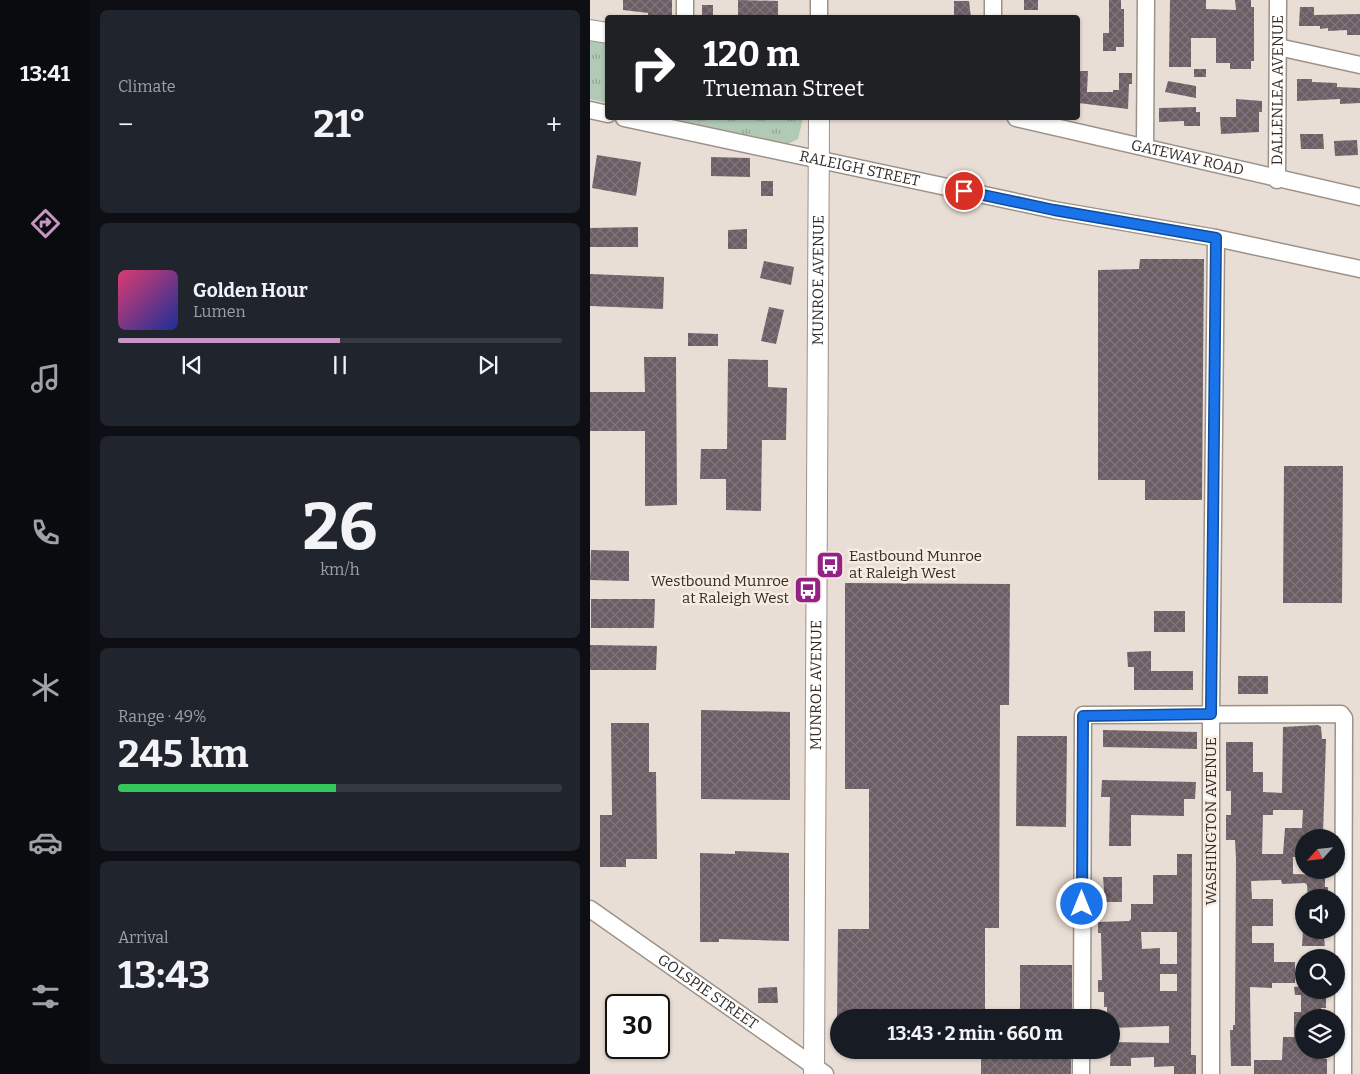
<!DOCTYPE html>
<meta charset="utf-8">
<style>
:root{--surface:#171b24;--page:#20242c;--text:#f1f3f6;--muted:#9ea1a6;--line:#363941;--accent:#c695c3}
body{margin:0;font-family:Bitter,serif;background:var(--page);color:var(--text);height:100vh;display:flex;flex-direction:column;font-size:19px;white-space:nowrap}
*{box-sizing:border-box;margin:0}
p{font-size:16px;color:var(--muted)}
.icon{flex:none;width:28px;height:28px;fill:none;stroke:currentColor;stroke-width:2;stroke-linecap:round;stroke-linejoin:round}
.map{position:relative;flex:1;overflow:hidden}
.panel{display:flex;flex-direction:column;gap:10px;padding:10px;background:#0d0f14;width:500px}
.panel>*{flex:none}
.hud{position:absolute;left:15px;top:15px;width:475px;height:105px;border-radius:5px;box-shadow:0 1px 4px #0004;background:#202124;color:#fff;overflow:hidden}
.needle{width:32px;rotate:243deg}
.fabs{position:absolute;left:705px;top:829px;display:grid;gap:10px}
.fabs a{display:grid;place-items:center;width:50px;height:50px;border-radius:50%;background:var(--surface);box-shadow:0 1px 4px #0004;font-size:25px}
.speed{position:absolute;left:15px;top:994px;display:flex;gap:10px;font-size:25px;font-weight:700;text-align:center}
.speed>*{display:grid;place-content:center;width:65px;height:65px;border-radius:50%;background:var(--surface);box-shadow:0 1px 4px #0004;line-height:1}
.speed .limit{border:2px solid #111;border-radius:8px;background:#fff;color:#111}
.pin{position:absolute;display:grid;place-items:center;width:42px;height:42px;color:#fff;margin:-21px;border:2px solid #fff;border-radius:50%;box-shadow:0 1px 5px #0007}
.me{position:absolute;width:55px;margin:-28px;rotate:0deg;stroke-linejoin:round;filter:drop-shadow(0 0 4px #0008)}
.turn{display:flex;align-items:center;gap:18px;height:105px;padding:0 15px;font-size:22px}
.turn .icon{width:65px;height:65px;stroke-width:2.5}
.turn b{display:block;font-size:35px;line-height:42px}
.big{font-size:38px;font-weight:700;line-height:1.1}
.panel .widget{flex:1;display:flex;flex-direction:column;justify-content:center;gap:8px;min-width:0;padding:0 18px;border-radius:8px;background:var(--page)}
.panel .dial{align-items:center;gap:0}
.dial b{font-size:65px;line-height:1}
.song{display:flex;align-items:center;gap:15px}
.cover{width:60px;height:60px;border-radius:8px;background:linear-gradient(135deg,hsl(340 70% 55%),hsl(230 70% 35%))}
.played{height:5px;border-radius:2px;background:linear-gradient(90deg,var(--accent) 50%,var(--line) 50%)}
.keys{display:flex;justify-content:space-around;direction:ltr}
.heat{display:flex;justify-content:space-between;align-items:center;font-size:28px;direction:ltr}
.charge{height:8px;border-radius:4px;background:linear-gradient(90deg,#34c759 49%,var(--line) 0)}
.trip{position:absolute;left:240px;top:1009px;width:290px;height:50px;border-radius:25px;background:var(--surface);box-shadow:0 1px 4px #0004;font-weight:700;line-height:50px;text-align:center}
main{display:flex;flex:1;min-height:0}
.tabs{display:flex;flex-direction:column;width:90px;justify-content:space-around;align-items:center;background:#090b0e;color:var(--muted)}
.tabs .icon{width:35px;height:35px}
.tabs .on{color:var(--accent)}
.tabs b{font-size:22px;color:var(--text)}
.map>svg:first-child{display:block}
.grass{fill:url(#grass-tufts)}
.building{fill:url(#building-cross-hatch);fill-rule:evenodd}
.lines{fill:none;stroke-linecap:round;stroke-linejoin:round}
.minor-casing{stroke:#9c9289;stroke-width:19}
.major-casing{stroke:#9c9289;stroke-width:22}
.minor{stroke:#fff;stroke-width:16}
.major{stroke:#fff;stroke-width:20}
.route-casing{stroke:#114b97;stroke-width:12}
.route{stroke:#1a73e8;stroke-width:9}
.labels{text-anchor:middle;stroke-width:5;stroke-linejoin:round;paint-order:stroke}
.street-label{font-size:15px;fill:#312c29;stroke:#f7ebe2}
.poi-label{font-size:15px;fill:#312c29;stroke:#f7ebe2;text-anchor:start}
</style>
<main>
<nav class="tabs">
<b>13:41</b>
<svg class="icon on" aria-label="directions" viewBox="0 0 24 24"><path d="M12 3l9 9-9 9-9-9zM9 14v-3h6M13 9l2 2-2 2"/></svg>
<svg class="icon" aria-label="music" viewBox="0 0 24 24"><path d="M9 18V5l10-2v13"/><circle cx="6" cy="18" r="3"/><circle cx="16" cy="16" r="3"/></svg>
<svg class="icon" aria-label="phone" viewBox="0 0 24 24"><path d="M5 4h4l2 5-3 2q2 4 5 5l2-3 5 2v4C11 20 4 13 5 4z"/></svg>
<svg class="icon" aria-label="climate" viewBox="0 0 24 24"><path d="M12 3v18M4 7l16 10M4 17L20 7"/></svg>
<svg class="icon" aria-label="car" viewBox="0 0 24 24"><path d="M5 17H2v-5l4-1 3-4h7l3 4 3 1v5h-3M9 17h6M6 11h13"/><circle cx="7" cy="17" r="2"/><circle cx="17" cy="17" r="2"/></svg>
<svg class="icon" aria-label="filters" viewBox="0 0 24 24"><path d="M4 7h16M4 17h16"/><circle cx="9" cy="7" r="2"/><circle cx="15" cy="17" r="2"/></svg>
</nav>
<section class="panel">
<div class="widget"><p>Climate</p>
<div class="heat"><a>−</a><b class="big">21°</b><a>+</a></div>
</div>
<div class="widget">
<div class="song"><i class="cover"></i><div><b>Golden Hour</b><p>Lumen</p></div></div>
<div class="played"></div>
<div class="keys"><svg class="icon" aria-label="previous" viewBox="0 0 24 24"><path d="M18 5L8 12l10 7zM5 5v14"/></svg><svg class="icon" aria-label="pause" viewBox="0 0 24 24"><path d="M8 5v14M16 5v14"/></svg><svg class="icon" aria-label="next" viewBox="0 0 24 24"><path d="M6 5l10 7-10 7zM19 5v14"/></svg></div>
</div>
<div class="widget dial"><b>26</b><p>km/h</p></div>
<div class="widget"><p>Range · 49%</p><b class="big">245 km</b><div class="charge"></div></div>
<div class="widget"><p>Arrival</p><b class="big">13:43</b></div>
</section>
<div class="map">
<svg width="770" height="1074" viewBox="0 0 770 1074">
<defs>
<pattern id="grass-tufts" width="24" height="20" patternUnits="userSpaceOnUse" patternTransform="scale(1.25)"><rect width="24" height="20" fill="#b1cab5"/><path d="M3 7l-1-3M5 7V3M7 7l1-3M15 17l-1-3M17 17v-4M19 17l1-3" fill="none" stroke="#91a493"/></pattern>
<pattern id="building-cross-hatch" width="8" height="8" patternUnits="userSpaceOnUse" patternTransform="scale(1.25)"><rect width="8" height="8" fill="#6b5e64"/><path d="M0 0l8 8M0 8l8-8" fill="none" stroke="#80767b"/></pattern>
</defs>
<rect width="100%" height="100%" fill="#e9ded5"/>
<!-- grass -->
<g class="grass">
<polygon points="0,37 17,40 17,103 0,99"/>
<polygon points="80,118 213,118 208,139 197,144"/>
</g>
<!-- building -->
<g class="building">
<polygon points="33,0 82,0 82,18 58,16 58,13 33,10"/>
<polygon points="148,0 188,1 188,15 148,18"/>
<rect x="434" y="0" width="14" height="10"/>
<polygon points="519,0 531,0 531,9 534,9 534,47 526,47 526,51 513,51 513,33 519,33"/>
<polygon points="580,0 616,0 616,9 646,10 645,0 661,0 661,7 664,7 664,61 661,61 661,69 640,69 640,63 626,63 626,38 601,38 601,67 579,67"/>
<polygon points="364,1 379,1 381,18 364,18"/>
<rect x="112" y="5" width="11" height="13"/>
<polygon points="710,7 724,7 724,15 770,14 770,35 757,35 757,30 738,31 738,28 730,29 730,26 709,26"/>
<rect x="604" y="69" width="12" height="8"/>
<polygon points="488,71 498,71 497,92 523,92 523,90 529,90 529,73 542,73 542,84 539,84 538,109 488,103"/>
<polygon points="707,79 722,79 722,82 747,83 747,87 770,88 770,103 750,104 750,99 707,101"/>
<polygon points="578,81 606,86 606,98 575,92"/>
<polygon points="646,99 672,101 672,112 669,112 669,132 631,134 630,117 646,117"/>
<polygon points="606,107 606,112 610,112 610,126 594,126 594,121 569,122 569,108"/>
<polygon points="710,134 733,134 734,149 711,149"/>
<polygon points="767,140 768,155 745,156 744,141"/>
<polygon points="7,155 51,162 46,196 2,188"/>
<polygon points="121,157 160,158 160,177 121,176"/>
<rect x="171" y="181" width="12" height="15"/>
<polygon points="48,227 48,247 0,247 0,228"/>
<polygon points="157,229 157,249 138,249 138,230"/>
<polygon points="550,259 614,259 612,500 555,500 555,480 508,480 508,270 549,269"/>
<polygon points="174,261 204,267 201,285 170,278"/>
<polygon points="0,274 74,277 73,309 0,306"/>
<polygon points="179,307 194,310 186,344 171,341"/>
<polygon points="98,333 128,334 128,346 98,346"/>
<polygon points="54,357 86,357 87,505 55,506 55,431 0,431 0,392 55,392"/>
<polygon points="138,359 178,360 178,387 197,388 196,440 172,440 171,511 136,510 136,479 110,479 111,449 137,449"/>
<polygon points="694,466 753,466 752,603 693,603"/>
<polygon points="1,550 39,551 39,581 0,580"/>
<polygon points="255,583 420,584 419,705 410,705 409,928 395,928 395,1012 363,1012 363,1018 247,1018 248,929 279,929 279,789 255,789"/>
<polygon points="1,599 65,599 64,628 1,628"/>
<rect x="564" y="611" width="31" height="21"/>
<polygon points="0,645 67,646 66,670 0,670"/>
<polygon points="561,651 561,671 603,671 603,690 544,690 544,667 538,667 537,652"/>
<rect x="648" y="676" width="30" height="18"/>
<polygon points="111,710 200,712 200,800 111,799"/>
<polygon points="21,723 59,723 59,772 66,772 67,859 36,859 36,867 10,867 10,815 22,815"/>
<path d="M728,725L731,727L732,739H736L733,835L732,838H714V857H703V874L735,875V887H738V896L718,897L717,885L715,883L692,884L691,880L661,881L662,899H683V926H662V943H684V962H705V983H682V988L660,987L661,1066H641L640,1030H643V1025H645L646,859L645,840H636V815H641V791H636V742H663V772H673V792L692,793L693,727ZM683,810H713L712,828H695L693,854H672L673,815H683Z"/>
<polygon points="513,730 607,732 607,749 513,747"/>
<polygon points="427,736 477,736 476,827 426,826"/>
<polygon points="512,780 606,782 605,799 594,799 594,816 541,815 541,846 519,846 520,797 511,797"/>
<polygon points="145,851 199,853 199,941 129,939 129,942 110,942 110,853 145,854"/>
<path d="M587,854H602L601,1055H606V1074H584V1066L564,1067V1057L541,1058V1066H520L521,1042L579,1043V1026L521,1028V1018H517V1007H514V992H508V980H512L511,933H508V922L539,921L541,919V904H563V875H587ZM551,932H587V964H570V948L552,949ZM570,974H587V991H570Z"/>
<polygon points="513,877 532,877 532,902 515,902"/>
<polygon points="713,930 733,930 735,946 712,946"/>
<rect x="430" y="965" width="52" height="53"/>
<polygon points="714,986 714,990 733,990 733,998 736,998 736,1008 731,1008 731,1018 714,1018 714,1050 728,1050 728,1059 737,1059 737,1074 664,1074 664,1060 692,1060 693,1037 704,1037 704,1012 711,1012 711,995 705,995 704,987"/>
<polygon points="187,987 188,1003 168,1003 168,988"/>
<rect x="391" y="1050" width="90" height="24"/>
</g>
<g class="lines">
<!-- minor casing -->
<g class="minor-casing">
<g id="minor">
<polyline points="95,0 95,18"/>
<polyline points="229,0 229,18"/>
<polyline points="403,18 403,0"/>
<polyline points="688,47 770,65"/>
<polyline points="0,110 18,114"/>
<path id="s1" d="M34,118L464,210L626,238L770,269"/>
<path id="s2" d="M426,118L770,197"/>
<polyline points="555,146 556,0"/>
<path id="s3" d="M687,180L688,0"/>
<path id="s4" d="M0,909L235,1074"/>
<polyline points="492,1018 493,715 751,714 754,718 753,1074"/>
<polyline points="491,1074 491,1050"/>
<polyline points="621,1074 621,715 626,238"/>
</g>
</g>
<!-- major casing -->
<g class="major-casing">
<g id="major">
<polyline points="0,30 18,33"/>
<path id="s5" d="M224,1074L229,118"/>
</g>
</g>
<!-- minor -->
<use href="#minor" class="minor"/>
<!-- major -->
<use href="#major" class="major"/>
</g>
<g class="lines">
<!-- route casing -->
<g class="route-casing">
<polyline id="route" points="374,191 464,210 626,238 621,714 493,716 492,904"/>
</g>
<!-- route -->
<use href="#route" class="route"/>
</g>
<!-- icons -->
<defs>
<g id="bus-square" transform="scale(1.4375)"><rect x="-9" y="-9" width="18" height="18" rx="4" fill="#922384" stroke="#f7ebe2"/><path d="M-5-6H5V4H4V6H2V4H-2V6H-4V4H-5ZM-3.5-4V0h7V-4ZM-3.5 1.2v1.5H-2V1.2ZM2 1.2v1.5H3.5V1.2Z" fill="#fff"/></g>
</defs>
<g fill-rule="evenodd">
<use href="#bus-square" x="240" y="565"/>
<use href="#bus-square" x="218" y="590"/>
</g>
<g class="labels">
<!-- street labels -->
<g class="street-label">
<text dy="5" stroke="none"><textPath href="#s3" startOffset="90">DALLENLEA AVENUE</textPath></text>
<text dy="5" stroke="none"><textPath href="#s2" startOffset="176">GATEWAY ROAD</textPath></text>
<text dy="5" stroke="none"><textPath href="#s1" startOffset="241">RALEIGH STREET</textPath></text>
<text dy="5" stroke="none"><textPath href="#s5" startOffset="794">MUNROE AVENUE</textPath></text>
<text dy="5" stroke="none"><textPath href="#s5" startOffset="389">MUNROE AVENUE</textPath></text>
<text transform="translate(621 821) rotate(-90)" y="5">WASHINGTON AVENUE</text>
<text dy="5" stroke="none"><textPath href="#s4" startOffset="144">GOLSPIE STREET</textPath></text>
</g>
<!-- poi labels -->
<g class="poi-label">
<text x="259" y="561">Eastbound Munroe<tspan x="259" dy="17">at Raleigh West</tspan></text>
<text x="199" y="586" text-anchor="end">Westbound Munroe<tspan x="199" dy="17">at Raleigh West</tspan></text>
</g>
</g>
</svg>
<div class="fabs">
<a><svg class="needle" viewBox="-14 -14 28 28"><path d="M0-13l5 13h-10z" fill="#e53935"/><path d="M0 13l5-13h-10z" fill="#9ea1a6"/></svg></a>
<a><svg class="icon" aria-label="sound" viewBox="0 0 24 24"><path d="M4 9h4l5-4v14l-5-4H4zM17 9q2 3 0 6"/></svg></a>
<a><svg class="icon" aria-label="search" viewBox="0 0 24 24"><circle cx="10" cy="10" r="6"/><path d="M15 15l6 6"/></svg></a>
<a><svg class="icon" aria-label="layers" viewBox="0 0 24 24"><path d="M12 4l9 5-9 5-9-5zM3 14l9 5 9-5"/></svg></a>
</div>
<div class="speed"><div class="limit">30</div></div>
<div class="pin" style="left:374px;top:191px;background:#d93025"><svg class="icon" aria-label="arrive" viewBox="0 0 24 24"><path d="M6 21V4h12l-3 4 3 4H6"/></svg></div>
<svg class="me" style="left:492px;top:904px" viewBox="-20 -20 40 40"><circle r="17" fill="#1a73e8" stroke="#fff" stroke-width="3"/><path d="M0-11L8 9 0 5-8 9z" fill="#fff"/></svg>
<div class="trip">13:43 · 2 min · 660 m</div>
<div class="hud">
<div class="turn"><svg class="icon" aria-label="right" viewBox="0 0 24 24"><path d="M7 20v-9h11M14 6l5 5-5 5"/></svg><div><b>120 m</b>Trueman Street</div></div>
</div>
</div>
</main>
